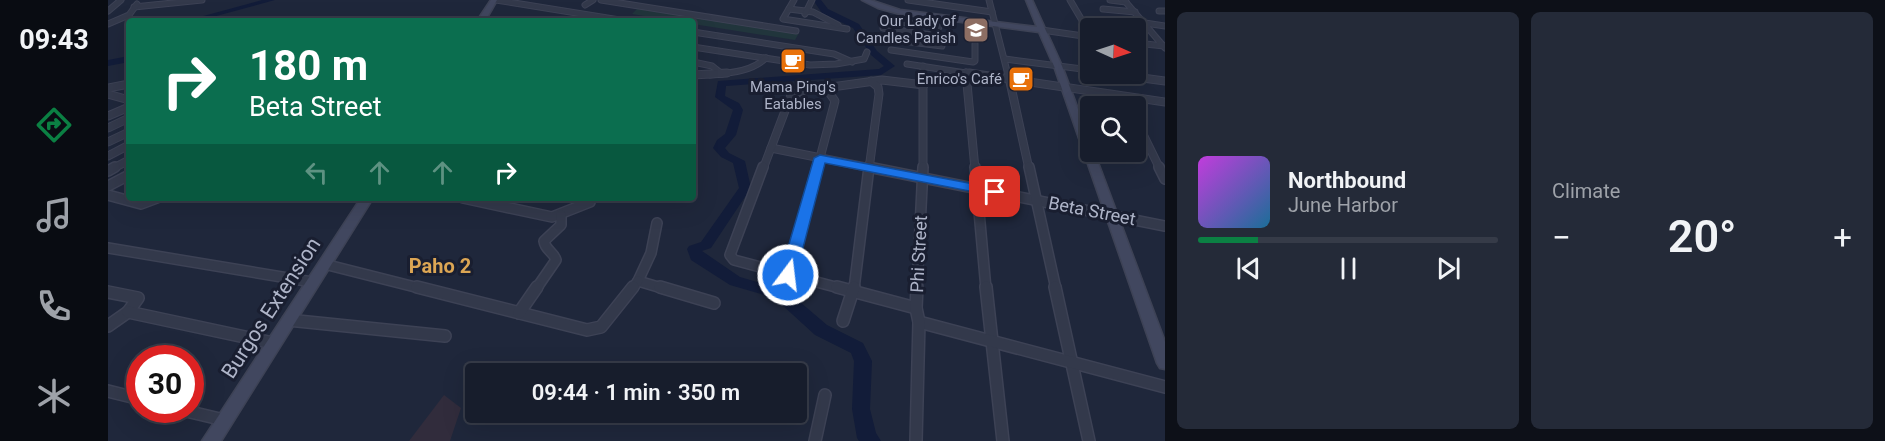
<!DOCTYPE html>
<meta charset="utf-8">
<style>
:root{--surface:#171d2c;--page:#242a38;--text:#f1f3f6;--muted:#9ea2a9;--line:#363b48;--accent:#0b8043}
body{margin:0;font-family:Roboto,sans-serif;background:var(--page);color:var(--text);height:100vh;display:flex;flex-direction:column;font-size:22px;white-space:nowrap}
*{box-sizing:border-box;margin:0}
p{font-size:20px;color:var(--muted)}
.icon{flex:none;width:33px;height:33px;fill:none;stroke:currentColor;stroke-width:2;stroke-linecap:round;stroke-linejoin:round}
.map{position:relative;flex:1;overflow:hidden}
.drawer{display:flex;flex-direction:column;gap:12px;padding:12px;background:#0d1018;width:720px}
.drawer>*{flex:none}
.guide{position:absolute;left:18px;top:18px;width:570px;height:183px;border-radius:6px;box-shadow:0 6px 24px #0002,0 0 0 2px var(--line);background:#0b6e4f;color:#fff;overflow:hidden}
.needle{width:39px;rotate:93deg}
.controls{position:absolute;left:972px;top:18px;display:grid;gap:12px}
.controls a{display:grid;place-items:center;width:66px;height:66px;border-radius:6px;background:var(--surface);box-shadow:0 6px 24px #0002,0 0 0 2px var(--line);font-size:30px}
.speed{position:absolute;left:18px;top:345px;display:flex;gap:12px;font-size:30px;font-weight:700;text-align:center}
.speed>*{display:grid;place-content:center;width:78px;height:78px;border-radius:50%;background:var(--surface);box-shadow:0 6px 24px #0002,0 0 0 2px var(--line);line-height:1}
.speed .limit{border:9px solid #d22;background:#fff;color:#111}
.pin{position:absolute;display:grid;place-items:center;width:51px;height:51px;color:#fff;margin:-26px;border-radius:12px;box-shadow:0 3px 9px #0006}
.me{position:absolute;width:66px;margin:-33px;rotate:15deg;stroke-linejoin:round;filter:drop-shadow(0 0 4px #0008)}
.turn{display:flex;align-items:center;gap:21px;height:126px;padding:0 24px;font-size:27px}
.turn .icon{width:78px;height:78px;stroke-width:2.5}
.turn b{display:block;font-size:42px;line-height:51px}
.lanes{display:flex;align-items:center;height:57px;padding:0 24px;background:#0003;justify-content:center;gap:30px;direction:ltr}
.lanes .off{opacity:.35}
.big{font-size:45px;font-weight:600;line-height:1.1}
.drawer .tile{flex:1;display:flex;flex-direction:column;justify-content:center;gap:9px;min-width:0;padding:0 21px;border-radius:9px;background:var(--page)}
.song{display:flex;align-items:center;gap:18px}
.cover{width:72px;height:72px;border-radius:9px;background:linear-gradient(135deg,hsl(290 70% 55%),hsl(200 70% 35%))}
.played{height:6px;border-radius:3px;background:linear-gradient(90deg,var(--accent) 20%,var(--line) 20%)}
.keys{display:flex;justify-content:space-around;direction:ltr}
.heat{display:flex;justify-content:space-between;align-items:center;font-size:33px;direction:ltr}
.drawer .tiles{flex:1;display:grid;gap:12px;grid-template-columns:repeat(2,1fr)}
.trip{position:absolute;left:357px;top:363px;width:342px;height:60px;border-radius:6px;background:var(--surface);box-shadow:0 6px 24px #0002,0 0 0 2px var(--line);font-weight:600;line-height:60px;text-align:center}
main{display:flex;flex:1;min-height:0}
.menu{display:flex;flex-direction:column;width:108px;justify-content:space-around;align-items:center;background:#090c12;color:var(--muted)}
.menu .icon{width:42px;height:42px}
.menu .selected{color:var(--accent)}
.menu b{font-size:27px;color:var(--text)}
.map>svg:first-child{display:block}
.medical{fill:#312c3c}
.green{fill:#21353c}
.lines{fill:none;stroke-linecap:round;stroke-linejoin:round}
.river{fill:#121c39;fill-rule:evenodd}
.street-far3-casing{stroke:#3d4255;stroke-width:7}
.street-far2-casing{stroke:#3d4255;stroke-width:9}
.street-far1-casing{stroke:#3d4255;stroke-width:12}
.street-casing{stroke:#3d4255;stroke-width:14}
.secondary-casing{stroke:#3d4255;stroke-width:3}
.street-far3{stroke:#33394b;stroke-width:5}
.street-far2{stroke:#33394b;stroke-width:7}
.street-far1{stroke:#33394b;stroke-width:9}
.street{stroke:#33394b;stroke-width:11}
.secondary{fill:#41475f;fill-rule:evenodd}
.route{fill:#1a73e8;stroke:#114b97;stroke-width:1.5}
.labels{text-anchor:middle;stroke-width:6;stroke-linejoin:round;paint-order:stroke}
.far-poi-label{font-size:15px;fill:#aeb4c8;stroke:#191e30;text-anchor:end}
.street-label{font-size:18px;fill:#aeb4c8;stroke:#191e30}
.neighbourhood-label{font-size:20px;font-weight:bold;fill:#dca654;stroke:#191e30}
.near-street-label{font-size:21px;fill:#aeb4c8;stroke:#191e30}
</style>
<main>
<nav class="menu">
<b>09:43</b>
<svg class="icon selected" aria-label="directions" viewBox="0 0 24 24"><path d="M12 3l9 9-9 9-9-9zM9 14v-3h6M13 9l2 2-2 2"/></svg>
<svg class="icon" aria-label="music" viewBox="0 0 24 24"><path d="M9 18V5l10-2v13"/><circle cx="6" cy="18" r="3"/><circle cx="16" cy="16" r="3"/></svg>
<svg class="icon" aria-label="phone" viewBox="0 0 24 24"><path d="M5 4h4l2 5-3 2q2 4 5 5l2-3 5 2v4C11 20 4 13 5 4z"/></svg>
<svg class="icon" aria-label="climate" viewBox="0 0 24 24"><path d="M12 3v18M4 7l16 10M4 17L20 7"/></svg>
</nav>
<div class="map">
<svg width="1057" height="441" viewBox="0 0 1057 441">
<rect width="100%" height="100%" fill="#1f273b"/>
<!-- medical -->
<polygon class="medical" points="336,395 353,408 342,441 301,441"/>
<!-- green -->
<polygon class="green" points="529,9 691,33 687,40 585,24 585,21 567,21 524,14"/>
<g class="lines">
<!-- river -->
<g class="river">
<polygon points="154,0 167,0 90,21 77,21"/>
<polygon points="705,0 713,0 720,9 751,24 769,51 787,66 773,75 618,86 617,96 631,103 635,110 628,135 617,148 621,153 637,161 643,188 603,248 594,251 632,277 663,286 685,296 719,325 755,343 764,361 762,409 768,433 773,441 751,441 749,438 744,409 746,361 743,353 707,335 673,304 653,294 622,285 583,260 579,249 581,246 593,242 631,188 625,163 613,157 605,148 609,140 617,134 625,110 607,97 610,81 771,69 776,66 763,55 745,28 714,13"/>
<polygon points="21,56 21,62 0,66 0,60"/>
</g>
<!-- street-far3 casing -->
<g class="street-far3-casing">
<g id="street-far3">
<polyline points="388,0 518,21"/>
<polyline points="493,0 688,31"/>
<polyline points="686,0 675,19 739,29"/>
<polyline points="800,0 884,12"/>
<polyline points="881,0 900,75"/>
<polyline points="962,0 982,34"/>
<polyline points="1002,0 1018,2"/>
<polyline points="1016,0 1057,48"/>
<polyline points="477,5 485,0"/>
<polyline points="26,7 94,0"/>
<polyline points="681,9 705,12 730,25"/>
<polyline points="995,9 1027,12"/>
<polyline points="0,11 13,0"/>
<polyline points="1051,11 1057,11"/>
<polyline points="697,14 704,0"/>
<polyline points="779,20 831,27"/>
<polyline points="412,21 438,21"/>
<polyline points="1037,23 1057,26"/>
<polyline points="0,24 21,15 29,4"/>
<polyline points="775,28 831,36"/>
<polyline points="934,30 982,37"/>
<polyline points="585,32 726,54 744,62"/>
<polyline points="779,39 834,46"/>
<polyline points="1028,43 1056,46"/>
<polyline points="585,47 702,65 728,64 756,59 759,52"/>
<polyline points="783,50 865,62 867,61 867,44"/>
<polyline points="897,59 982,70"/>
<polyline points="585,62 604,66 614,74"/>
<polyline points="799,64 871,75"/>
<polyline points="815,66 815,75"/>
<polyline points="858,72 858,75"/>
<polyline points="1005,74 1010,75"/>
<path d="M602,75C621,73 643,72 658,58"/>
</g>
</g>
<!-- street-far2 casing -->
<g class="street-far2-casing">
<g id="street-far2">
<polyline points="815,73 815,169"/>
<polyline points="858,73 867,169"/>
<polyline points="861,73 1057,102"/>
<polyline points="900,73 921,169"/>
<polyline points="1005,74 1057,81"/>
<polyline points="585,75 619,73"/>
<polyline points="0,88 21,84"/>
<polyline points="0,94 21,100"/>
<polyline points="0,116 21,107"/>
<polyline points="1028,120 1052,169"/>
<polyline points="0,128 21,118"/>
<polyline points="0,142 21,132"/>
<polyline points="663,148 768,169"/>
<polyline points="0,156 21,145"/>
<polyline points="4,169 21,160"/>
<polyline points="655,169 683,95 695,91 774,80 816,85"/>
<polyline points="709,169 727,101 718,88"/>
<polyline points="761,169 771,94 770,87 763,81"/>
</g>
</g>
<!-- street-far1 casing -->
<g class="street-far1-casing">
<g id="street-far1">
<polyline points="655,167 622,255 626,260 735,289"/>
<polyline points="760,167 1057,226"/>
<polyline points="867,167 878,289"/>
<polyline points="921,167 948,289"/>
<polyline points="1051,167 1057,179"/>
<polyline points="0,171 7,167"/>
<polyline points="0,186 21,175"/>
<polyline points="0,195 33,204 49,198"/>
<polyline points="355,198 444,217 482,202"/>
<polyline points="549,223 543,253 530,281 557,289"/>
<polyline points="0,248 204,282"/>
<polyline points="216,264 315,289"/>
<polyline points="680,275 709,167"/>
<path d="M428,289L448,260C446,252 437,250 436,241L453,225V215"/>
<polyline points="524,289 530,281"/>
<polyline points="746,289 761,167"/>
<polyline points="809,289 815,167"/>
</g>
</g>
<!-- street casing -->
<g class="street-casing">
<g id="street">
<polyline points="309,287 479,330 493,327 525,287"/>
<polyline points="552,287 606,303"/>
<polyline points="729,287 808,308"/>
<polyline points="878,287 895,441"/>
<polyline points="947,287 981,441"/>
<polyline points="0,292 30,298 20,312 0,326"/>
<polyline points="20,312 165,343"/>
<polyline points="411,313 429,287"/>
<polyline points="180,320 337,336"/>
<polyline points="735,321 746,287"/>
<polyline points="811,322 1057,387"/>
<polyline points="0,391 32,399"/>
<polyline points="74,410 116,420"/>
<polyline points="707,441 717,395"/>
<polyline points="808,441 811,322 808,308 809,287"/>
</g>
</g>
<!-- secondary casing -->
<g class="secondary-casing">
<g id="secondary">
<polygon points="383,0 389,0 377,21 369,21"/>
<polygon points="754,0 762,0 792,10 929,27 918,0 924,0 954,66 982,142 982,152 986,152 1057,342 1057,369 1052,368 1049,363 946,66 931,32 792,14 770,8"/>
<polygon points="253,198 265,198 113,441 94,441"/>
</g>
</g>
<!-- street-far3 -->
<use href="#street-far3" class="street-far3"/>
<!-- street-far2 -->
<use href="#street-far2" class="street-far2"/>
<!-- street-far1 -->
<use href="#street-far1" class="street-far1"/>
<!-- street -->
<use href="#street" class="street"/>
<!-- secondary -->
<use href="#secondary" class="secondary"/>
</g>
<!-- route -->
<polygon class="route" points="712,155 887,188 894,192 887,196 717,163 688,275 685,278 675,278 672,275 706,158"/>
<!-- icons -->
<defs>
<g id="school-square" transform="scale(1.35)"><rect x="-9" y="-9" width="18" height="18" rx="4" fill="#8d6e63" stroke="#191e30"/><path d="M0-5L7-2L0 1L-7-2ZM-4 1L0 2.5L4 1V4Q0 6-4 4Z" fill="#fff"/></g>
<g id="cafe-square" transform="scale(1.35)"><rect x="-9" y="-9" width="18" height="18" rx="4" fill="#e8710a" stroke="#191e30"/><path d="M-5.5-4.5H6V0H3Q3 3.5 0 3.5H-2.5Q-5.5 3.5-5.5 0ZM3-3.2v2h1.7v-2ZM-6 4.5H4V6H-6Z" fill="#fff"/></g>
</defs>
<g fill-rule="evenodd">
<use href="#school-square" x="868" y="30"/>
<use href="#cafe-square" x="685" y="61"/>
<use href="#cafe-square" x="913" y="79"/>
</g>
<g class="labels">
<!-- far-poi labels -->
<g class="far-poi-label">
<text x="848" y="26">Our Lady of<tspan x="848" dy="17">Candles Parish</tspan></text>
<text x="894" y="84">Enrico's Café</text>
<text x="685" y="92" text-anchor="middle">Mama Ping's<tspan x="685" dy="17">Eatables</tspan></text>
</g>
<!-- street labels -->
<g class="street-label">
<text transform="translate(984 211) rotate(11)" y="6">Beta Street</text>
<text transform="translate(811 254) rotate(-87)" y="6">Phi Street</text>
</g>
<!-- neighbourhood labels -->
<g class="neighbourhood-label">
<text x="332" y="273">Paho 2</text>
</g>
<!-- near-street labels -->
<g class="near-street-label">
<text transform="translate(163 308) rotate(-57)" y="7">Burgos Extension</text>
</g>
</g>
</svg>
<div class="controls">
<a><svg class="needle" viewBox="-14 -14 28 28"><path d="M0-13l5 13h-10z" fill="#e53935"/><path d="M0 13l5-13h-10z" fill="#9ea2a9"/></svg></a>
<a><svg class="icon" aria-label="search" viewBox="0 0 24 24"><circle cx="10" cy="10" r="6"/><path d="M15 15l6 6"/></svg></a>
</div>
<div class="speed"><div class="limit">30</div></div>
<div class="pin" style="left:887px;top:192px;background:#d93025"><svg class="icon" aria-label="arrive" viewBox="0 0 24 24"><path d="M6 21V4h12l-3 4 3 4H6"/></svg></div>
<svg class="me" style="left:680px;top:275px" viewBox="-20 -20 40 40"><circle r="17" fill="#1a73e8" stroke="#fff" stroke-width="3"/><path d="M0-11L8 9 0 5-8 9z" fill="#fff"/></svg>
<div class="trip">09:44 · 1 min · 350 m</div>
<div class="guide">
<div class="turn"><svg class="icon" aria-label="right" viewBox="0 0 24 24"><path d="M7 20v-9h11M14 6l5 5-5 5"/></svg><div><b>180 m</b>Beta Street</div></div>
<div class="lanes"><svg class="icon off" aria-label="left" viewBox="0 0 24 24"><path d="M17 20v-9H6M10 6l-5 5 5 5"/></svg><svg class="icon off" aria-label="ahead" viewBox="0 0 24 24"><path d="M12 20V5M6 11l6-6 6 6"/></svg><svg class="icon off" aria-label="ahead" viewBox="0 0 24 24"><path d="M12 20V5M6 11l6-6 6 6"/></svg><svg class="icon" aria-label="right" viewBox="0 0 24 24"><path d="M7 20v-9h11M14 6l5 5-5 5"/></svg></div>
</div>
</div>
<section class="drawer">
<div class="tiles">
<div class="tile">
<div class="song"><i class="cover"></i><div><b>Northbound</b><p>June Harbor</p></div></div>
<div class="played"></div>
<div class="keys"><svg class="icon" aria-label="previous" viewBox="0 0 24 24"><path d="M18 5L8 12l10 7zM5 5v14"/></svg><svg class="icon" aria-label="pause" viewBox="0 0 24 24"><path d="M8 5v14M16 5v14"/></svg><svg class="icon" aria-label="next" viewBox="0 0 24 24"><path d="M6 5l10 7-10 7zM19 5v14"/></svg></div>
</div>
<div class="tile"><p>Climate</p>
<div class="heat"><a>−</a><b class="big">20°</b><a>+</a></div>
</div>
</div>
</section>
</main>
